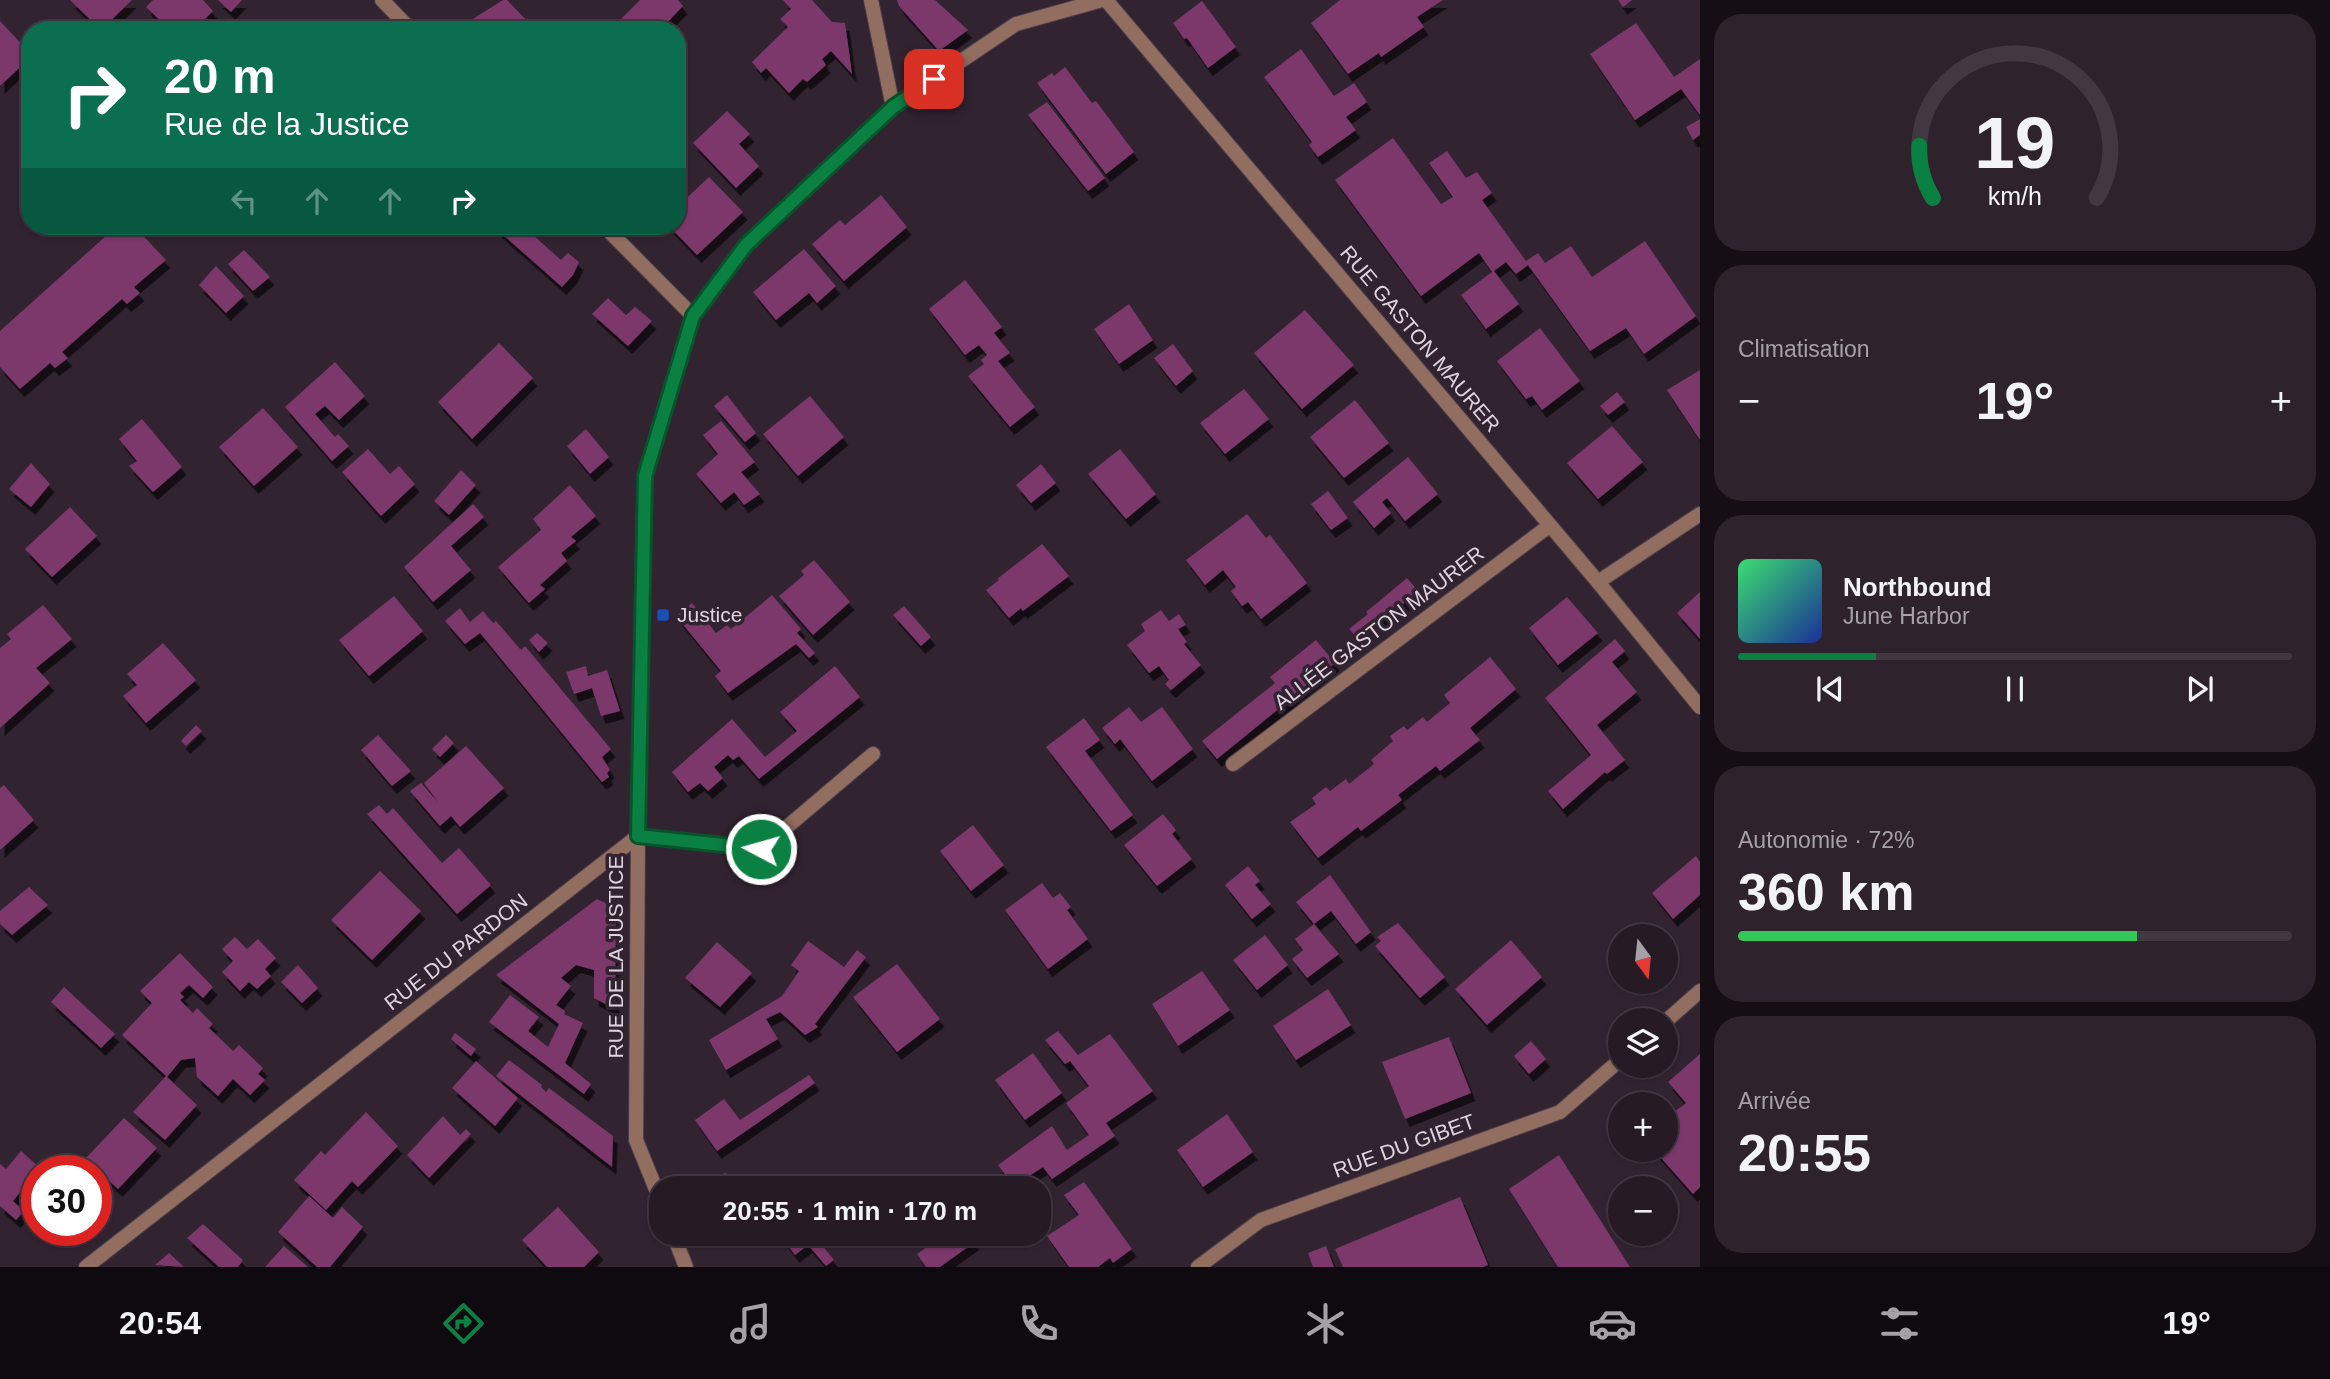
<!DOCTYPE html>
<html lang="fr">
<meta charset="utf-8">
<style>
:root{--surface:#261a25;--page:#2e232d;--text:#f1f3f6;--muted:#a4a1a7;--line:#423842;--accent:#0b8043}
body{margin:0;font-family:Helvetica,sans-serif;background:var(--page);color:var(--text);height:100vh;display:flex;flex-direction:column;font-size:26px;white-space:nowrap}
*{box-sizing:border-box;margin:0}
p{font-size:23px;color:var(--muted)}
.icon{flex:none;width:38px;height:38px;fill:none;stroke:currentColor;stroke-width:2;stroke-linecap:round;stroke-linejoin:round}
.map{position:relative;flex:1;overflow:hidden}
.panel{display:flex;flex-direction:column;gap:14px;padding:14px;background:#150e14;width:630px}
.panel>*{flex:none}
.banner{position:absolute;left:21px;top:21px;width:665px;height:214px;border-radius:28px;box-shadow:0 2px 5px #0004,0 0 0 2px var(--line);background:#0b6e4f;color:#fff;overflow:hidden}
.needle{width:46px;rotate:165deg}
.controls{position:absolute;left:1608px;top:924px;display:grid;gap:14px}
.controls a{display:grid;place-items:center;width:70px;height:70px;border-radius:50%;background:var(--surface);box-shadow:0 2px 5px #0004,0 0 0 2px var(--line);font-size:35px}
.speed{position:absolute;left:21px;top:1155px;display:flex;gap:14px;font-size:35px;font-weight:700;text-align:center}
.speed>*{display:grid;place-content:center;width:91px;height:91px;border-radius:50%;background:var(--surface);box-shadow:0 2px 5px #0004,0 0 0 2px var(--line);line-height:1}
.speed .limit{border:10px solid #d22;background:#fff;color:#111}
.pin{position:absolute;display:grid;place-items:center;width:60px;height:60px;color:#fff;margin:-30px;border-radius:14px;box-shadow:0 4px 10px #0006}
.me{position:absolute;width:77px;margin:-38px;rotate:276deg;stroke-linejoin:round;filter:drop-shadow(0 0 5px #0008)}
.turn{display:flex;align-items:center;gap:24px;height:147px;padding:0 28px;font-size:32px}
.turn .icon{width:91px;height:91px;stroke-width:2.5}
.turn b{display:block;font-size:49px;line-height:60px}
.lanes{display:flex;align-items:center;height:66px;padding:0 28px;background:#0003;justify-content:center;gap:35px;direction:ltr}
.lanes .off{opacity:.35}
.big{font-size:52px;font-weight:700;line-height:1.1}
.panel .widget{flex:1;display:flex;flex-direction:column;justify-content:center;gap:10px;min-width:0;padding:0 24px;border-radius:28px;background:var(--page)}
.panel .dial{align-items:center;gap:0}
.dial svg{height:182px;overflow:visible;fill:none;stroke:var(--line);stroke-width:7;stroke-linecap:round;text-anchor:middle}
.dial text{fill:var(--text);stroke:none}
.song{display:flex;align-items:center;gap:21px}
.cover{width:84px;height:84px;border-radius:10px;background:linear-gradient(135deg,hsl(140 70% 55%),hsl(230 70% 35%))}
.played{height:7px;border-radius:4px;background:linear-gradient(90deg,var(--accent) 25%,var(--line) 25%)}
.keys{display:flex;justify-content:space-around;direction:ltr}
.heat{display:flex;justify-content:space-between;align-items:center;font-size:38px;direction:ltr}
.charge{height:10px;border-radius:5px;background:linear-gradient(90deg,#34c759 72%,var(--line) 0)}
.trip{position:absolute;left:649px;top:1176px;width:402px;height:70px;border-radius:28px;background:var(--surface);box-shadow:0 2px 5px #0004,0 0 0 2px var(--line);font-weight:700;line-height:70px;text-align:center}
.tab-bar{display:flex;height:112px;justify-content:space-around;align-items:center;background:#0f0a0f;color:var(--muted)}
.tab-bar .icon{width:49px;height:49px}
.tab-bar .active{color:var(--accent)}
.tab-bar b{font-size:32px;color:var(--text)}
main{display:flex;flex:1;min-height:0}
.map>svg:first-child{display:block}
.building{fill:#7b376a;filter:url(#shadow)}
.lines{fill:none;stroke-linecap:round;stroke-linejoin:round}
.minor-casing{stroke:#4e3f4d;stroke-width:16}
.minor{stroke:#926e60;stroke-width:14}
.route-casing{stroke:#07532c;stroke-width:18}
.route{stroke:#0b8043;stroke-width:12}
.transit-dot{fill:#1a4fb4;stroke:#322331;stroke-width:2.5}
.labels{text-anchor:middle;stroke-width:7;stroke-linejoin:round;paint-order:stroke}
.street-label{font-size:21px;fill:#dfd4de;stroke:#322331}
.poi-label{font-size:21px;fill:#dfd4de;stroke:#322331;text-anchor:start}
</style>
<main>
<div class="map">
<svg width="1700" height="1267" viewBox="0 0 1700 1267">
<defs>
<filter id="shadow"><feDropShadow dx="4.5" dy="8" stdDeviation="0" flood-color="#0009"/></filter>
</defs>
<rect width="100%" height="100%" fill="#322331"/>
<!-- building -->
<g class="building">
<polygon points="70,0 132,0 101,30"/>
<polygon points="153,0 203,0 213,11 194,30 170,30 146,7"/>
<polygon points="218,0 242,0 231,12"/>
<polygon points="503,0 507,0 536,30 483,30 471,20"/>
<polygon points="640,0 678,0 683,6 660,30 610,30"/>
<polygon points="783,0 812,0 832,22 845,23 852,74 831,51 822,59 826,65 807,82 803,79 789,93 766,68 761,73 752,62 788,27 780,19 791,9"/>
<polygon points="897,0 935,0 968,30 939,51 899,6"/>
<polygon points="1340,0 1443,0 1417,17 1424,27 1381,57 1379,53 1348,74 1311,23"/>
<polygon points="1618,0 1632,0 1623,7"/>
<polygon points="1202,1 1236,47 1208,68 1187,38 1184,39 1173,23"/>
<polygon points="0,21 30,53 30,58 0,86"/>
<polygon points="1636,23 1674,77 1700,59 1700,115 1681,89 1635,120 1590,54"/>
<polygon points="1301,49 1334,96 1354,83 1367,102 1346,117 1356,130 1318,157 1309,145 1312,142 1264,77"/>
<polygon points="1065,67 1092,103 1096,101 1134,152 1106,174 1037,83 1052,73 1054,76"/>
<polygon points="1047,102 1105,178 1088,191 1028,115"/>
<polygon points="727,111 750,134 739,144 759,166 736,188 693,143"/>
<polygon points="1700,119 1700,135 1693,140 1686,127"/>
<polygon points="1393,138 1441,204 1453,197 1429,163 1447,151 1466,178 1477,172 1492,193 1482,200 1526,261 1538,253 1545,263 1571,246 1592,277 1645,241 1696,316 1644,354 1626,328 1590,351 1528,265 1516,274 1506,262 1494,271 1519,304 1486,329 1461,295 1492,272 1479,253 1421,296 1335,180"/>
<polygon points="709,177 743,212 697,255 669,226 677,226 677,207"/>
<polygon points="881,195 907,227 844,281 812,244 840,220 845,225"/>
<polygon points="117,226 134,226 166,260 134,287 140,293 127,304 122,299 62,352 68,358 55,368 50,363 20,389 0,367 0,331"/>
<polygon points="493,226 523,226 561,260 568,253 579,262 573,275 562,287"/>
<polygon points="804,249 836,286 817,303 809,293 776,320 753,292"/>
<polygon points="244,250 270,277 253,291 228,264"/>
<polygon points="216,266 244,296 226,313 199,285"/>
<polygon points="965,280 1002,327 994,333 1010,353 998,361 1035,407 1010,427 968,376 984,364 981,360 987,355 979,345 965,355 929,309"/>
<polygon points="608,298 626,315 635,307 652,321 628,346 592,314"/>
<polygon points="1129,304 1153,340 1119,364 1094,329"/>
<polygon points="1305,310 1354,365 1302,409 1254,353"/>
<polygon points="1540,328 1580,381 1542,410 1532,396 1526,399 1497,361"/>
<polygon points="499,343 533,378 472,439 438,402"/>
<polygon points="1173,344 1193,371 1176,386 1154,358"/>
<polygon points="335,362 365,396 339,420 325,406 315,414 335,437 338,434 349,446 332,461 285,407"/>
<polygon points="1700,370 1700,440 1667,390"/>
<polygon points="1244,389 1269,419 1225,454 1200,423"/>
<polygon points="1617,392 1625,402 1608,415 1600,406"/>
<polygon points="727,395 756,433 745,442 714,406"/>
<polygon points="810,396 844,437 798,476 763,434"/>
<polygon points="1355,400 1389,443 1344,478 1310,437"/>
<polygon points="263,408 298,447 254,486 219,447"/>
<polygon points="142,419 182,467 153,492 129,466 137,461 119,439"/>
<polygon points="721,421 755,462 741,472 760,494 744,505 734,492 721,503 696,474 718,454 703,435"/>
<polygon points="1612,426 1643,462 1598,499 1567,463"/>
<polygon points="586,429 609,457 590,474 567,446"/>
<polygon points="368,449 390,474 399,466 415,484 381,516 342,472"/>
<polygon points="1120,449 1156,494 1126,519 1088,474"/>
<polygon points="1408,457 1438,494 1405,521 1387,498 1382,502 1391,513 1374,528 1353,502"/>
<polygon points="31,463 50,484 31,507 9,489"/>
<polygon points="1041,464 1056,483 1031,503 1016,485"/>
<polygon points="461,470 476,485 449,515 434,501"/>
<polygon points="570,485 596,516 571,537 576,541 561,553 567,561 540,585 545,589 529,603 498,567 541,530 533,519"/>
<polygon points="1328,491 1348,518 1331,530 1311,504"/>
<polygon points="473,504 484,517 451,546 471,570 433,602 404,567"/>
<polygon points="70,507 97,536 52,577 25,549"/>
<polygon points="1247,514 1266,538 1270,535 1307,583 1261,619 1248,602 1242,606 1231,591 1236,587 1223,570 1205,585 1186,560"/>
<polygon points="1042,544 1069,576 1023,611 1021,608 1009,618 986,590 999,580 997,579"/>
<polygon points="814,560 850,602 813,635 779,596 804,575 801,571"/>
<polygon points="1407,578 1418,591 1360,641 1349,629 1368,614 1366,612"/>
<polygon points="1700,592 1700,639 1677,613"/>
<polygon points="772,595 801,629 797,633 815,653 809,658 796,644 728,693 715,676 721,671 676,616 692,603 716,633 727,625 731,629"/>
<polygon points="394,596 423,631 369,676 339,640"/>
<polygon points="1567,597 1598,633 1558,665 1529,628"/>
<polygon points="43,605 72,639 36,668 50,683 0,728 0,648 11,639 7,634"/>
<polygon points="904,606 931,637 921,646 893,615"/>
<polygon points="460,608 470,622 483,611 493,623 496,621 521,650 525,646 611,749 602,757 610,770 607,773 609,777 602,782 480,633 465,644 445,621"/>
<polygon points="1161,610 1169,621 1179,614 1186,625 1178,629 1187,642 1184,644 1201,665 1171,690 1165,684 1169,680 1159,666 1149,673 1127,645 1145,631 1141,624"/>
<polygon points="537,633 548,643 539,652 529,640"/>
<polygon points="1615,639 1625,651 1612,662 1637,692 1597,725 1625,760 1607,774 1605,772 1563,809 1548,791 1591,755 1545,698"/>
<polygon points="1316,640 1335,663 1217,759 1202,741 1275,683 1270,677"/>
<polygon points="163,643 196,680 146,723 123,696 137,685 127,674"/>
<polygon points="1490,657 1516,689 1470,728 1480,740 1440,771 1436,766 1398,795 1402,800 1361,831 1358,827 1318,858 1290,822 1316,804 1312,798 1326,787 1330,791 1346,779 1349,784 1374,764 1371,760 1393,741 1390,736 1404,726 1407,730 1423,717 1427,722 1450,703 1444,695"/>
<polygon points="586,666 588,676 607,670 620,711 601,716 592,688 574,694 566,672"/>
<polygon points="835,666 860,697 759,779 739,756 733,760 728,755 714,767 723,778 708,791 700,783 688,792 672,772 732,719 765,757 797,731 780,712"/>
<polygon points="1129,707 1141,722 1162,707 1193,749 1152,781 1120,739 1115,744 1102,728"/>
<polygon points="1084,718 1100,740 1085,751 1133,815 1111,831 1046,747"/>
<polygon points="196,725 202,731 186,746 181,741"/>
<polygon points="378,735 411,771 392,786 361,750"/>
<polygon points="446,735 454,743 440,757 432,749"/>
<polygon points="466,746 504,788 460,827 451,816 440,826 410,791 421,783 438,802 424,783"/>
<polygon points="4,785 34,820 0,850 0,788"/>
<polygon points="379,805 387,814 393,808 442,863 459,848 491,885 457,914 367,814"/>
<polygon points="1163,814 1176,830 1172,834 1192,859 1157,886 1124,845"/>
<polygon points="973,825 1004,865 971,891 940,851"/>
<polygon points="1696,856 1700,862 1700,895 1673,919 1652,893"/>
<polygon points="1248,866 1260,881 1255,885 1271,904 1252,919 1225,885"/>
<polygon points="380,871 421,911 372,960 331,920"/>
<polygon points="1330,875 1371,932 1356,944 1331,911 1314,924 1296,902"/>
<polygon points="1042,883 1053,898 1060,893 1071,907 1067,910 1088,939 1048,969 1005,910"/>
<polygon points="29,887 48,905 12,935 0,924 0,911"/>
<polygon points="597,899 616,908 615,1009 594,998 594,970 576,965 561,978 571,986 556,1005 565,1011 564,1014 583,1023 565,1063 591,1084 584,1094 489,1022 510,995 539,1017 528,1031 548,1047 559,1024 496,975"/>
<polygon points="1398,923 1445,977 1420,998 1375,946 1381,941 1377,937"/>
<polygon points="1314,924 1339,954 1307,978 1292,959 1303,950 1295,939"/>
<polygon points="1265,935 1288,965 1257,990 1233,960"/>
<polygon points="235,937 247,949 258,939 276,958 265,969 271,976 257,989 249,982 240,991 222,972 233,961 222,949"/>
<polygon points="1511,940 1542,977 1487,1025 1455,989"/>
<polygon points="808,941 844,967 857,950 866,957 815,1024 818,1027 805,1035 780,1012 766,1019 778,1039 726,1070 709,1040 782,996 799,971 791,965"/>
<polygon points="717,942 752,973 720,1007 685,978"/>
<polygon points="180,953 213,987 203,998 189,985 180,993 184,997 180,1000 193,1013 197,1008 213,1024 209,1028 233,1051 239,1045 263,1068 258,1074 265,1080 250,1095 233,1079 218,1096 197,1077 195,1058 181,1060 167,1077 197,1105 165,1140 133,1112 166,1076 122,1035 152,1003 140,991"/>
<polygon points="897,964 940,1019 897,1052 853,997"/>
<polygon points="298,965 318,988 302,1003 281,982"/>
<polygon points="1202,971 1230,1010 1178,1046 1152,1004"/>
<polygon points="64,987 115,1034 101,1048 51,1002"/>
<polygon points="1328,989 1351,1025 1296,1060 1273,1026"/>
<polygon points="1058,1031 1078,1055 1110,1034 1153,1091 1106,1123 1115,1136 1052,1179 1043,1167 1014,1186 998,1165 1052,1126 1067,1150 1089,1135 1066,1103 1089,1086 1070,1061 1065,1064 1045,1040"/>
<polygon points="455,1033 476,1049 471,1056 451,1039"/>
<polygon points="1449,1037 1471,1093 1405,1119 1382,1062"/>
<polygon points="1531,1041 1546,1059 1529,1074 1514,1056"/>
<polygon points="1033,1053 1062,1093 1025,1120 995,1080"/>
<polygon points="1700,1054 1700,1187 1693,1194 1654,1150 1666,1150 1666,1118 1686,1103 1668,1082"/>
<polygon points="509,1060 542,1085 541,1087 546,1092 549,1088 613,1136 612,1167 496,1076"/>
<polygon points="476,1061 518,1098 495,1126 452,1088"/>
<polygon points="809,1075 815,1083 717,1151 695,1120 724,1099 740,1120"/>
<polygon points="366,1112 398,1146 358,1187 352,1181 326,1210 294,1180 321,1151 325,1155"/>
<polygon points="1227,1114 1253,1152 1203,1187 1177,1150"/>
<polygon points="443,1116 460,1135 466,1129 471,1134 429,1178 407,1155"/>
<polygon points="124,1118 157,1148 118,1189 85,1159"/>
<polygon points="21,1151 40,1168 13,1201 24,1211 16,1220 0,1206 0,1164 6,1169"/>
<polygon points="1559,1155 1630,1267 1558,1267 1543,1243 1509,1189"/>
<polygon points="726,1173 730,1188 677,1188 675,1184"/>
<polygon points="783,1175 794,1188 765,1188"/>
<polygon points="855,1180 862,1188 844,1188"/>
<polygon points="1084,1182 1132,1249 1113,1263 1110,1258 1098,1267 1069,1267 1047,1236 1079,1215 1064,1195"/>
<polygon points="309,1196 333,1218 342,1207 363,1227 330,1267 317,1267 278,1232"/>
<polygon points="1460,1197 1488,1265 1483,1267 1343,1267 1335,1249"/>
<polygon points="558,1207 599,1252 584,1267 547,1267 522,1240"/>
<polygon points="203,1224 243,1260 238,1267 219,1267 187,1238"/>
<polygon points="779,1234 813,1234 834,1260 826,1266 808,1245 795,1255"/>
<polygon points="946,1234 969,1234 975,1242 940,1267 926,1267 917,1254"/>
<polygon points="284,1246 308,1267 265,1267"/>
<polygon points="1326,1246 1334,1267 1313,1267 1308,1253"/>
<polygon points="169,1253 184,1267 155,1265"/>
</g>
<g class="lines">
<!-- minor casing -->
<g class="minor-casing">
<g id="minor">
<polyline points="382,0 411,30"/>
<polyline points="871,0 893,107"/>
<polyline points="1106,0 1598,582 1700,707"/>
<polyline points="604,226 693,316"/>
<polyline points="1598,582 1700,514"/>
<polyline points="1233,764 1549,526"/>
<polyline points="1666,1021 1700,991"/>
<polyline points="662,1204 636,1140 638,836 645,476 693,316 746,245 893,107 1016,24 1102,0"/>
<polyline points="673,1234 686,1267"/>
<polyline points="86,1267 638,836 761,849 873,754"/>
<polyline points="1198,1267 1261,1220 1560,1112 1620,1060"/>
</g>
</g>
<!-- minor -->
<use href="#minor" class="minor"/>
</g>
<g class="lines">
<!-- route casing -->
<g class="route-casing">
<polyline id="route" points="761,849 638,836 645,476 693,316 746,245 893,107 934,79"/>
</g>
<!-- route -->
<use href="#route" class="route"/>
</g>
<!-- markers -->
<rect class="transit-dot" x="656" y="608" width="14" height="14" rx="3.5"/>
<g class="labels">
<!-- street labels -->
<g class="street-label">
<text transform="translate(1420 339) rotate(50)" y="7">RUE GASTON MAURER</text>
<text transform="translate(1379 628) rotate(-37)" y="7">ALLÉE GASTON MAURER</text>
<text transform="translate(456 952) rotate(-38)" y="7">RUE DU PARDON</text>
<text transform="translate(616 957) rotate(-90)" y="7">RUE DE LA JUSTICE</text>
<text transform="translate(1404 1146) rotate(-20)" y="7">RUE DU GIBET</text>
</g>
<!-- poi labels -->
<g class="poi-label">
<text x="677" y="622">Justice</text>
</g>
</g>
</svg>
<div class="controls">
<a><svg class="needle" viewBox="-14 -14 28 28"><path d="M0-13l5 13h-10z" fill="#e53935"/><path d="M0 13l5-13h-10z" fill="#a4a1a7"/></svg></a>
<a><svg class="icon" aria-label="layers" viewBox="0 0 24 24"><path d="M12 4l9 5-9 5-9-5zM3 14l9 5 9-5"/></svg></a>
<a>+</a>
<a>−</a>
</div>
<div class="speed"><div class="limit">30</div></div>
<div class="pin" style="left:934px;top:79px;background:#d93025"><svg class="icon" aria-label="arrive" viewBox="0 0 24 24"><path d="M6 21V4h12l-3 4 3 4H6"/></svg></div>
<svg class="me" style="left:761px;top:849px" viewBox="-20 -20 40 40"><circle r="17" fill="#0b8043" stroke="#fff" stroke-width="3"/><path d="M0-11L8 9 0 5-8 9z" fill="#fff"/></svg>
<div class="trip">20:55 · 1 min · 170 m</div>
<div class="banner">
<div class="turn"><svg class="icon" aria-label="right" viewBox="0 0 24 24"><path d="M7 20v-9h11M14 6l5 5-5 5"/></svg><div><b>20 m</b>Rue de la Justice</div></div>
<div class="lanes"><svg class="icon off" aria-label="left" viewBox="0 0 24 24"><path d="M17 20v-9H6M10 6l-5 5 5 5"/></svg><svg class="icon off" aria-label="ahead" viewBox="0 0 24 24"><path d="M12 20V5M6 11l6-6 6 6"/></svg><svg class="icon off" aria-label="ahead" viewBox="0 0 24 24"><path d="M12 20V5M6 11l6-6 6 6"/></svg><svg class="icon" aria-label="right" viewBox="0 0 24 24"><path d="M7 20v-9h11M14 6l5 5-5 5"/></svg></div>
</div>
</div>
<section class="panel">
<div class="widget dial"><svg viewBox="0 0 100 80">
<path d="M14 69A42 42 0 1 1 86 69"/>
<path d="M14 69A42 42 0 0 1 8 46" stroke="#0b8043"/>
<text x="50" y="56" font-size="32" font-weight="700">19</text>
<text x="50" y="72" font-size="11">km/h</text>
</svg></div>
<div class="widget"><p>Climatisation</p>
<div class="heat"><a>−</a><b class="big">19°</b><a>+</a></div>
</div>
<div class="widget">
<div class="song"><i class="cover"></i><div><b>Northbound</b><p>June Harbor</p></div></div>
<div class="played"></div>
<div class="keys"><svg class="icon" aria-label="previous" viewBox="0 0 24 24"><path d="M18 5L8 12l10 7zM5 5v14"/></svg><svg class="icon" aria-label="pause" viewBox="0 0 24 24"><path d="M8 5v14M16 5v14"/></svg><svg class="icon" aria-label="next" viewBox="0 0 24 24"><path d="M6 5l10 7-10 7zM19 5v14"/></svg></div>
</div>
<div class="widget"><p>Autonomie · 72%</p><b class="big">360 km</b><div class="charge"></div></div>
<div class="widget"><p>Arrivée</p><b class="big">20:55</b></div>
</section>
</main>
<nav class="tab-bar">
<b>20:54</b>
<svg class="icon active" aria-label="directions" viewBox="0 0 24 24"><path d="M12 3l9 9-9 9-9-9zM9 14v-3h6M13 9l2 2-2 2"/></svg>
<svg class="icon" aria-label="music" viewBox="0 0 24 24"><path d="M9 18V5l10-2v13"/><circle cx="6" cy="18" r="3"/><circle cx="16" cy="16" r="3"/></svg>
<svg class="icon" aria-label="phone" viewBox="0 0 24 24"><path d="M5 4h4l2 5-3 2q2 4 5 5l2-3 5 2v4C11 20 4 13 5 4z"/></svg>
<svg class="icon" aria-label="climate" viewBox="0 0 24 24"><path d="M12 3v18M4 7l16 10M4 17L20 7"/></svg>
<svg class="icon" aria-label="car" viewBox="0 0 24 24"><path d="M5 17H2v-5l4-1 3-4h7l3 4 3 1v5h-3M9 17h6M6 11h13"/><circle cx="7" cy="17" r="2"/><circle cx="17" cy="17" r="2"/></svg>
<svg class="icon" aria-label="filters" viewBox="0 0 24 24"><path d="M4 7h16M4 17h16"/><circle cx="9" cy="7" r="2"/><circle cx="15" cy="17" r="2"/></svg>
<b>19°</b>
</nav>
